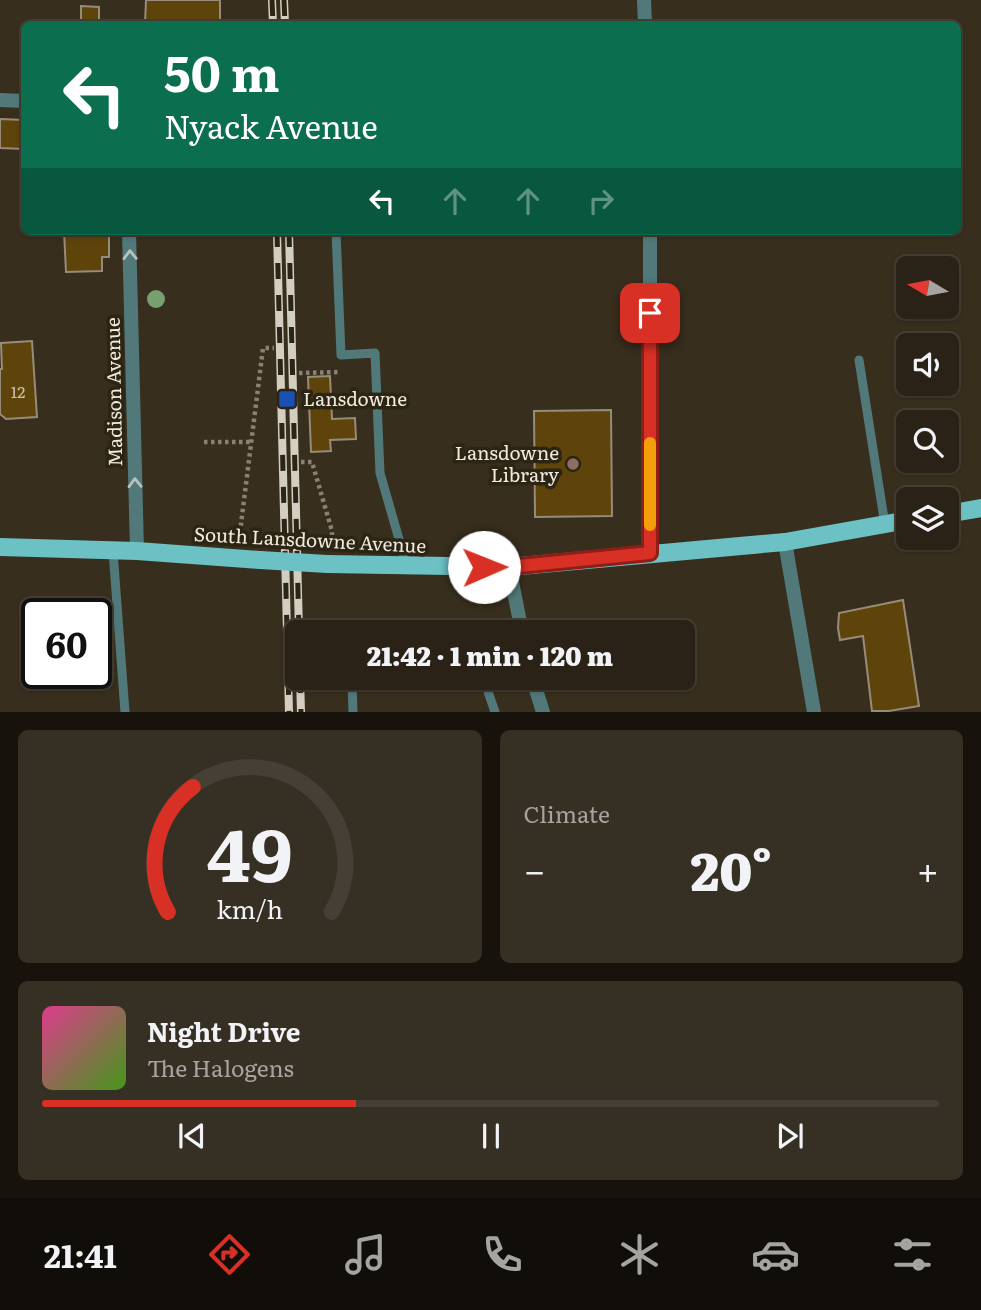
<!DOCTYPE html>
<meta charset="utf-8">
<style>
:root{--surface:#2a2216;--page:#362f23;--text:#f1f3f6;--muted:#a5a4a1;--line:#463f35;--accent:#d93025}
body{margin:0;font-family:Literata,serif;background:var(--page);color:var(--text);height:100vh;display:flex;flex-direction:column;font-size:26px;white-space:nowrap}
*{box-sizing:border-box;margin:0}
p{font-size:23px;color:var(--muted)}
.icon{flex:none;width:38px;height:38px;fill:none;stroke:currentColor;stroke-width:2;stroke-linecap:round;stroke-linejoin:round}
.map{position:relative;height:712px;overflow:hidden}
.drawer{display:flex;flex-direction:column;gap:18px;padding:18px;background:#17130c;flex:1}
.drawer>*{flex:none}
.hud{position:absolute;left:21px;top:21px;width:940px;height:214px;border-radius:10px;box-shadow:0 2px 5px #0004,0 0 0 2px var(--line);background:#0b6e4f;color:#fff;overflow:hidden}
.needle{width:46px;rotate:280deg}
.controls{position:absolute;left:896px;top:256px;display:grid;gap:14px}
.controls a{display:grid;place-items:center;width:63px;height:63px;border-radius:10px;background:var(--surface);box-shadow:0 2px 5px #0004,0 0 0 2px var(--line);font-size:35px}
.speed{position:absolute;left:21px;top:598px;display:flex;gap:14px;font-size:35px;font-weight:700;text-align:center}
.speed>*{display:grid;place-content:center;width:91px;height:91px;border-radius:50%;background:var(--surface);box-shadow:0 2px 5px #0004,0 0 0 2px var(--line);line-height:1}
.speed .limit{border:4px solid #111;border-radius:10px;background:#fff;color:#111}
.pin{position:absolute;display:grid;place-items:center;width:60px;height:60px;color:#fff;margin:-30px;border-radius:14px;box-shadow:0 4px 10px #0006}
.me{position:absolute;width:77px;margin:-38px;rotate:89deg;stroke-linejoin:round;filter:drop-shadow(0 0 5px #0008)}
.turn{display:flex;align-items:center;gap:24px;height:147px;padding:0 28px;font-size:32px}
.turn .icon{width:91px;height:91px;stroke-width:2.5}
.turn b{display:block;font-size:49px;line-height:60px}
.lanes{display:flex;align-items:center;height:66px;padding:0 28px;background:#0003;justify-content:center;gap:35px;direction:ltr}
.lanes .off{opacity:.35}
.big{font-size:52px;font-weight:800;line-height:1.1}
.drawer .card{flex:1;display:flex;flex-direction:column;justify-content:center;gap:10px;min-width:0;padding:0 24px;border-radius:10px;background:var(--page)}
.drawer .dial{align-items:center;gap:0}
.dial svg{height:182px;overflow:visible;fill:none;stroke:var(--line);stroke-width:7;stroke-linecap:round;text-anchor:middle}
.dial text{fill:var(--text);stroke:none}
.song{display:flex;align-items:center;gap:21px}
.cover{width:84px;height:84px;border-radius:10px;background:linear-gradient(135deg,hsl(330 70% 55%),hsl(100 70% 35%))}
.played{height:7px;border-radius:4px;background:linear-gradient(90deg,var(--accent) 35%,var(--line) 35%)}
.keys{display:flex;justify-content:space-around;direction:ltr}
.heat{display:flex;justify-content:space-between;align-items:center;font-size:38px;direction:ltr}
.drawer .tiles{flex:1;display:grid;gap:18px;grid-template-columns:1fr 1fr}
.card:last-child{grid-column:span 2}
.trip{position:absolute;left:285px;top:620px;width:410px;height:70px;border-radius:10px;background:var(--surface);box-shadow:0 2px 5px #0004,0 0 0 2px var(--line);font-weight:800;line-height:70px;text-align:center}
.dock{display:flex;height:112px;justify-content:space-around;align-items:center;background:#110e09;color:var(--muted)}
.dock .icon{width:49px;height:49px}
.dock .current{color:var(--accent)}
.dock b{font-size:32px;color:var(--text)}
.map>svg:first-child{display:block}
.building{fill:#5e440a;stroke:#978c79;stroke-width:2}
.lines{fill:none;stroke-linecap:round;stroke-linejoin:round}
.path{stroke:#898173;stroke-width:4.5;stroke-dasharray:3.5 3.5;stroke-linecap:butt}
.lane{stroke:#51797a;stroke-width:9}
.street{stroke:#51797a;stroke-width:14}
.primary{stroke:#6bc1c4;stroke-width:18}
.rail-casing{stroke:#d4cec2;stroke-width:8}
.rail{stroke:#2d2514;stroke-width:5;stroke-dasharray:16;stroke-linecap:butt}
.primary-bridge{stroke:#6bc1c4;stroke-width:18}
.tree{fill:#779f6f}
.oneway{stroke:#b8c2bc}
.route-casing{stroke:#8d1f18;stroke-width:18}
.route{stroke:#d93025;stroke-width:12}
.slow{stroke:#f59e0b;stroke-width:12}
.transit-dot{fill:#1a4fb4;stroke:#2d2514;stroke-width:2.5}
.education-dot{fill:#8d6e63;stroke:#2d2514;stroke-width:2.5}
.labels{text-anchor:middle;stroke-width:7;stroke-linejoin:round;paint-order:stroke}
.number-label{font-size:16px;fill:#ccc0aa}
.street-label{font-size:19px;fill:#f0eadf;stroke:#2d2514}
.poi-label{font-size:19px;fill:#f0eadf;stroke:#2d2514;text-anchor:start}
</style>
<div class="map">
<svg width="981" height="712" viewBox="0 0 981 712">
<rect width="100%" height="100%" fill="#382e1e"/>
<!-- building -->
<g class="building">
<polygon points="146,0 220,0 220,24 145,24"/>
<polygon points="81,6 99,7 99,24 81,24"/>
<polygon points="0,119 24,120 24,149 0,148"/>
<polygon points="64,231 109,232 109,257 102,257 102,271 66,272"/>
<polygon points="32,341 37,417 6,419 0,414 0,369 2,369 1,343"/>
<polygon points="330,376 332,419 355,418 356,439 330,440 331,451 311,452 308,377"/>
<polygon points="611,410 612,516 535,517 534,411"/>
<polygon points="903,600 919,706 889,711 872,711 863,636 840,640 838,628 839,613"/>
</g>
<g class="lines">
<!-- path -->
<g class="path">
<polyline points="299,373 340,372"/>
<polyline points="204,442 251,442"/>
<polyline points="301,462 312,462 332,531 332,546"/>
<polyline points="239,540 263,348 274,348"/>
</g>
<!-- lane -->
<g class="lane">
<polyline points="336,231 341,355 375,353 380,473 407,567"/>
<polyline points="859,360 885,525"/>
<polyline points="113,551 125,712"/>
<polyline points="483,677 495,712"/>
<polyline points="353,712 352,683 377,677"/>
</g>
<!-- street -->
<g class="street">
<polyline points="644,0 645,24"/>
<polyline points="0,100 24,101"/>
<polyline points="129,231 137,551"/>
<polyline points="785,542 814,712"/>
<polyline points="650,553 650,231"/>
<polyline points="509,567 522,632"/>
<polyline points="532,677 543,712"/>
</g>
<!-- primary -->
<g class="primary">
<polyline points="947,514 981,508"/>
<polyline points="0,547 137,551 260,560"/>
<polyline points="327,564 509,567 785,542 908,520"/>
</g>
<!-- rail casing -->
<g class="rail-casing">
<g id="rail">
<polyline points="272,0 273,24"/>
<polyline points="284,0 285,24"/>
<polyline points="277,231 289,712"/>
<polyline points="289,231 299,632"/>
<polyline points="300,677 301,712"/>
</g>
</g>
<!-- rail -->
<use href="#rail" class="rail"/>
<!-- primary-bridge -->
<polyline class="primary-bridge" points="260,560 327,564"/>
</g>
<!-- trees -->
<circle class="tree" cx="156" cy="299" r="9"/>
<!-- one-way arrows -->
<defs><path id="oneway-chevron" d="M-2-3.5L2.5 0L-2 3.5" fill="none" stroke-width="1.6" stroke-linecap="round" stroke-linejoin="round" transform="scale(1.75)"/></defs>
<g class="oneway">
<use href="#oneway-chevron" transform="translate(130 255) rotate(-91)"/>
<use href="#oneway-chevron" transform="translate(135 483) rotate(-91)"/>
</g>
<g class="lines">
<!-- route casing -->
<g class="route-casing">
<polyline id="route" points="484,567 509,567 650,553 650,313"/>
</g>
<!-- route -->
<use href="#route" class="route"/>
<!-- slow -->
<polyline class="slow" points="650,525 650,443"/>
</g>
<!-- markers -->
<rect class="transit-dot" x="278" y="390" width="18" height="18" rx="3.5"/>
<circle class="education-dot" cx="573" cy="464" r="7"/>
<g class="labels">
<!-- number labels -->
<g class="number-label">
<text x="18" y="398">12</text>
</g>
<!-- street labels -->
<g class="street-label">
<text transform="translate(114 392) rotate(-91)" y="7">Madison Avenue</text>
<text transform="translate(310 540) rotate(3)" y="7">South Lansdowne Avenue</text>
</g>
<!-- poi labels -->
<g class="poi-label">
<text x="303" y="406">Lansdowne</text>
<text x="559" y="460" text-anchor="end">Lansdowne<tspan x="559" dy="22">Library</tspan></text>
</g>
</g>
</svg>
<div class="controls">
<a><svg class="needle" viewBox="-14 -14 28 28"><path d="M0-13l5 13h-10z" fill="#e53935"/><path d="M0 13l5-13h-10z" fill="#a5a4a1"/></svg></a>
<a><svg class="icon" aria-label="sound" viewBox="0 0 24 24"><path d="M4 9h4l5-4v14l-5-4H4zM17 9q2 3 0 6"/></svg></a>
<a><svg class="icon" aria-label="search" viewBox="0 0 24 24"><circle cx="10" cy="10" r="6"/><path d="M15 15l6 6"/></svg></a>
<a><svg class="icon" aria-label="layers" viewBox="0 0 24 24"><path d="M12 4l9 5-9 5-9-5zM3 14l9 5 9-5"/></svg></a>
</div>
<div class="speed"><div class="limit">60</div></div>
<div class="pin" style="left:650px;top:313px;background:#d93025"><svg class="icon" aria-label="arrive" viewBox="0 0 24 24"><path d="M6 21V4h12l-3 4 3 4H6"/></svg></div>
<svg class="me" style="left:484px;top:567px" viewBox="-20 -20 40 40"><circle r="19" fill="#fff"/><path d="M0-13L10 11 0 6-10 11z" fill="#d93025"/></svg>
<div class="trip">21:42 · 1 min · 120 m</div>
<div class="hud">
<div class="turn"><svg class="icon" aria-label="left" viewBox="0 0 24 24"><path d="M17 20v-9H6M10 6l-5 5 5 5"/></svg><div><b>50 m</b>Nyack Avenue</div></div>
<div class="lanes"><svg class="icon" aria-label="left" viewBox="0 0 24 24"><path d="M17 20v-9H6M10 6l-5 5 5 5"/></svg><svg class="icon off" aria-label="ahead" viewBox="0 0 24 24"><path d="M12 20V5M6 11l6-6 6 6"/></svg><svg class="icon off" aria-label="ahead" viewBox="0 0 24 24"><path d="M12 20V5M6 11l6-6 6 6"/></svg><svg class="icon off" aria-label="right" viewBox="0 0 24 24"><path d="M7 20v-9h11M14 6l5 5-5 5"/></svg></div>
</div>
</div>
<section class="drawer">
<div class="tiles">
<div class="card dial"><svg viewBox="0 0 100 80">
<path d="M14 69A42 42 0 1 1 86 69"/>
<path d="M14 69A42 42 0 0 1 25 14" stroke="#d93025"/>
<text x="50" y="56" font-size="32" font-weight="700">49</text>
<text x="50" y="72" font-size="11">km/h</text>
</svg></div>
<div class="card"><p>Climate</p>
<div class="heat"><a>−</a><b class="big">20°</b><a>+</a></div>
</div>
<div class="card">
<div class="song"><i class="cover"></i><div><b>Night Drive</b><p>The Halogens</p></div></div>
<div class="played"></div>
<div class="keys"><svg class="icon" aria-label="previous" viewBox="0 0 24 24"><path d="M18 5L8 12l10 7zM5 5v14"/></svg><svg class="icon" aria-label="pause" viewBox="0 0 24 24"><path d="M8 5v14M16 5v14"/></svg><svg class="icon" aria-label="next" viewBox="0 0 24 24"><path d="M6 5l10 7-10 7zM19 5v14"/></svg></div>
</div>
</div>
</section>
<nav class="dock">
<b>21:41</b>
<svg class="icon current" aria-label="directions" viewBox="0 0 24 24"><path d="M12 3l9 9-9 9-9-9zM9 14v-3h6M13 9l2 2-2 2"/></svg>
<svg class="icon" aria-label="music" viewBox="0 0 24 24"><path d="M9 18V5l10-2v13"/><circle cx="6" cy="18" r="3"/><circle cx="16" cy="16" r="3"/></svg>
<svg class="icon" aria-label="phone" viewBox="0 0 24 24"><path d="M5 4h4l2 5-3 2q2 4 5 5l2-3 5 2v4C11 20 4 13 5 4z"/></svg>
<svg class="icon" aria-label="climate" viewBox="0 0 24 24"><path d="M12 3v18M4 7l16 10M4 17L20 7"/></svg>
<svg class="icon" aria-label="car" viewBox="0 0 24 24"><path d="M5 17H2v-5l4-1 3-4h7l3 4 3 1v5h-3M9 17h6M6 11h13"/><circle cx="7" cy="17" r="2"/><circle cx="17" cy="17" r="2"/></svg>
<svg class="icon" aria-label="filters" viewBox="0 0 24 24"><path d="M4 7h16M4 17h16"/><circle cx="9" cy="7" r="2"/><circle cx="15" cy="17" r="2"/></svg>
</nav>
